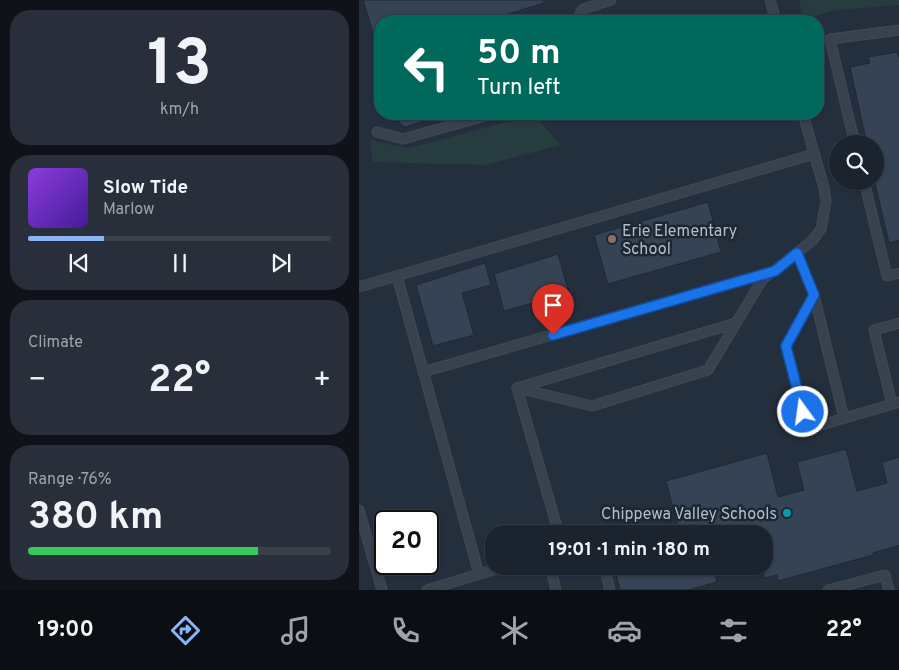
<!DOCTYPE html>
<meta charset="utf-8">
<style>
:root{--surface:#1b232e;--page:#282f3a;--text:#f1f3f6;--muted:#a0a4aa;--line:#39404a;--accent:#8ab4f8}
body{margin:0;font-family:Overpass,sans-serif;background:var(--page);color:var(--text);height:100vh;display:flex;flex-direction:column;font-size:19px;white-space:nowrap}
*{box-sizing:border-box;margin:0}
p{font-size:16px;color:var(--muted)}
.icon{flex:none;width:28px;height:28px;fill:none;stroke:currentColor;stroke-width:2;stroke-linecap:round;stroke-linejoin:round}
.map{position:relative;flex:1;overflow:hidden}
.sheet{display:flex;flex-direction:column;gap:10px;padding:10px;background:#0f1319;width:359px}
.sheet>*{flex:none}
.hud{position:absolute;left:15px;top:15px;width:450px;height:105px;border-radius:20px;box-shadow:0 1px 4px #0004,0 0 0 1px var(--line);background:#00695c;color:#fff;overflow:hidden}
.tools{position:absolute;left:470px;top:135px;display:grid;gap:10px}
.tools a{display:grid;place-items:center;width:55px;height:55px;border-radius:50%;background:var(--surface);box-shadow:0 1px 4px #0004,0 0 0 1px var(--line);font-size:25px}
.speed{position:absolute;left:15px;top:510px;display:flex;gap:10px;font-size:25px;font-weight:700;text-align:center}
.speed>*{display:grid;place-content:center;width:65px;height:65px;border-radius:50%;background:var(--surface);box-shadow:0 1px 4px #0004,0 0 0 1px var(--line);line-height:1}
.speed .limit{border:2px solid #111;border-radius:8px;background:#fff;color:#111}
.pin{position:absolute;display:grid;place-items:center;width:42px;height:42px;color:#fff;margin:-51px -21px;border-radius:50% 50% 50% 0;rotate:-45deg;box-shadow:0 0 5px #0007}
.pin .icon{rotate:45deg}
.me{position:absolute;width:55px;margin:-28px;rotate:346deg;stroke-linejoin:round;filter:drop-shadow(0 0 4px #0008)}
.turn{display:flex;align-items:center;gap:18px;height:105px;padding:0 20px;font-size:22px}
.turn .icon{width:65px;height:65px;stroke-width:2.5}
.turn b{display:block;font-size:35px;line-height:42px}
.big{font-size:38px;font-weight:700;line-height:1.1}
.sheet .tile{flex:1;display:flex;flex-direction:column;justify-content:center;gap:8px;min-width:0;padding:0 18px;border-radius:20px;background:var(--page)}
.sheet .dial{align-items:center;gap:0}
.dial b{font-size:65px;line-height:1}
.song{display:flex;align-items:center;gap:15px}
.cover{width:60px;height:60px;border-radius:8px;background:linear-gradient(135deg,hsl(270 70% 55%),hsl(260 70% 35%))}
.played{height:5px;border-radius:2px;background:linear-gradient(90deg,var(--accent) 25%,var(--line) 25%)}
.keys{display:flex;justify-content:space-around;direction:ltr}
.heat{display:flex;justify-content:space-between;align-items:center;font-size:28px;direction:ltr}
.charge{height:8px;border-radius:4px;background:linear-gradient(90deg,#34c759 76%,var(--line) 0)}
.trip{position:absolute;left:126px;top:525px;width:288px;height:50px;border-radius:20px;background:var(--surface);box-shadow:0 1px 4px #0004,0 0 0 1px var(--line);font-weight:700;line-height:50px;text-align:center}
.tab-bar{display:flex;height:80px;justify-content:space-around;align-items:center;background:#0b0e12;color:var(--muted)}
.tab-bar .icon{width:35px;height:35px}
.tab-bar .active{color:var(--accent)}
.tab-bar b{font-size:22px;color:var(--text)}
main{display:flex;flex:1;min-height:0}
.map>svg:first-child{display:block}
.green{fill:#263c3f}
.building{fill:#364354;stroke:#1f2835}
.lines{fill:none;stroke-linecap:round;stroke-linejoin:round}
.lane-casing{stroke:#414a57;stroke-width:11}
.lane{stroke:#38414e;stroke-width:9}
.route-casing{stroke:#114b97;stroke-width:12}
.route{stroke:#1a73e8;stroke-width:9}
.education-dot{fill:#8d6e63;stroke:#1d2633;stroke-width:2}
.culture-dot{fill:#0f9aa8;stroke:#1d2633;stroke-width:2}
.labels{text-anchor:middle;stroke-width:5;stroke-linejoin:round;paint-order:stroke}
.poi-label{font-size:16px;fill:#b4bcc9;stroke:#1d2633;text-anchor:start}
</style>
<main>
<section class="sheet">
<div class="tile dial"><b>13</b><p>km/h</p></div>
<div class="tile">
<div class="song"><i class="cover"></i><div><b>Slow Tide</b><p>Marlow</p></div></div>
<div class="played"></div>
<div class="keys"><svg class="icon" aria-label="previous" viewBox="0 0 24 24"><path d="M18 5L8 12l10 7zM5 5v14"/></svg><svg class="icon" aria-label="pause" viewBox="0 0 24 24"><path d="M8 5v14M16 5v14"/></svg><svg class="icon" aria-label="next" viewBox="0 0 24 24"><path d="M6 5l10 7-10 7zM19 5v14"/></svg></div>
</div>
<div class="tile"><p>Climate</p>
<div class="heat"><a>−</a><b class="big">22°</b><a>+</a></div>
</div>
<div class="tile"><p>Range · 76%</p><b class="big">380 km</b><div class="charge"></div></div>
</section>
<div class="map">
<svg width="541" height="590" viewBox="0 0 541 590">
<rect width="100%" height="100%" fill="#242f3e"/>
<!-- green -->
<g class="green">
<polygon points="440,0 540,0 540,5 478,10 445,19"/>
<polygon points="175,115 202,145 126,165 14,162 11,140 50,148"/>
</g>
<!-- building -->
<g class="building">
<polygon points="4,0 185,0 185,3 149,14 152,21 21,21 21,46 18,46"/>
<polygon points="538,52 541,61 541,240 530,243 516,183 516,144 508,144 491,67 511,63 509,57"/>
<polygon points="38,114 79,114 80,117 46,127 41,124"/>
<polygon points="349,202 362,252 249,284 235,235"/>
<polygon points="199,254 210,293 145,311 135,274"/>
<polygon points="126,263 132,285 103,293 115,335 74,346 57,285"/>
<polygon points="487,449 498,491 528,483 523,462 541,457 541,545 514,553 514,555 419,581 418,575 405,578 405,534 321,534 307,481 408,453 419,497 445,490 438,462"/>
<polygon points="255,566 354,566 358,582 329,590 261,590"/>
</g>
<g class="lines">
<!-- lane casing -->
<g class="lane-casing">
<g id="lane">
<polyline points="411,0 417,21"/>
<polyline points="217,21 224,9 252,0"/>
<polyline points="18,132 44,139 133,114"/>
<polyline points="496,144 471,39 541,30"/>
<polyline points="505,181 528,276 541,273"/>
<polyline points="438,253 455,295 427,346 448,429 541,402"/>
<polyline points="38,276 120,574"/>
<polyline points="0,287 455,154"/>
<polyline points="455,295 485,418"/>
<polyline points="377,323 158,388 233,406 349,370 403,280 454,240 462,229 467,201 465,188 444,114"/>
<polyline points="64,372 411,272"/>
<polyline points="158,388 200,534"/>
<polyline points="533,404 515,330 541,323"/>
<polyline points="0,510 23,590"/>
<polyline points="191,566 197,590"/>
<polyline points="245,566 251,590"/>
<polyline points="68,590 147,566"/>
<polyline points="469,590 526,575 530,590"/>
</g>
</g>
<!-- lane -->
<use href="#lane" class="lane"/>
</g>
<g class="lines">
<!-- route casing -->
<g class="route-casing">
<polyline id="route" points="194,335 416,271 438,253 455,295 427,346 444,412"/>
</g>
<!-- route -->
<use href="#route" class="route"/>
</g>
<!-- markers -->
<circle class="education-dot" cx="253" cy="239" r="5"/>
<circle class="culture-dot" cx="428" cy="513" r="5"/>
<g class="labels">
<!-- poi labels -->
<g class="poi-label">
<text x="263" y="236">Erie Elementary<tspan x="263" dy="18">School</tspan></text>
<text x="418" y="519" text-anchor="end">Chippewa Valley Schools</text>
</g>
</g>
</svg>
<div class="tools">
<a><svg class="icon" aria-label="search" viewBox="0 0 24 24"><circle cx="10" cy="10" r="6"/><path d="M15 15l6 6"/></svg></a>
</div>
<div class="speed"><div class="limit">20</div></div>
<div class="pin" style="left:194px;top:335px;background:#d93025"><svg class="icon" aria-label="arrive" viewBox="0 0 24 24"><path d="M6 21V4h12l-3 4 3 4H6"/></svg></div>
<svg class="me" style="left:444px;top:412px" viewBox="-20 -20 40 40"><circle r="17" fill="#1a73e8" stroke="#fff" stroke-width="3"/><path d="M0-11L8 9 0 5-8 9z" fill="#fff"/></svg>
<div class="trip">19:01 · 1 min · 180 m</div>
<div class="hud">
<div class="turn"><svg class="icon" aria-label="left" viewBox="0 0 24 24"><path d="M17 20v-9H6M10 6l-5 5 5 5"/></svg><div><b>50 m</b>Turn left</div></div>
</div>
</div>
</main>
<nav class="tab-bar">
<b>19:00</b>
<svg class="icon active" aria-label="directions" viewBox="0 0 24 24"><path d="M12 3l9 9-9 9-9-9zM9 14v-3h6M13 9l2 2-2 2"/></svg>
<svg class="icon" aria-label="music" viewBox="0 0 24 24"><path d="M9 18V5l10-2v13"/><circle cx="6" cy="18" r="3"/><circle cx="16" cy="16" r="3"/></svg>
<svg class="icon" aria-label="phone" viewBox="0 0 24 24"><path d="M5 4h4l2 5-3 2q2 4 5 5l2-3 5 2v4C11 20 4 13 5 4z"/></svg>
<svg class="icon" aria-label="climate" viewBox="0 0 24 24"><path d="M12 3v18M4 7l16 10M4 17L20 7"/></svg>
<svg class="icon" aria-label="car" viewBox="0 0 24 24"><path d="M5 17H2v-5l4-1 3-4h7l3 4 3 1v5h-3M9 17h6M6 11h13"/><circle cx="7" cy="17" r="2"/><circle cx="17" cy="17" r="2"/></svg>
<svg class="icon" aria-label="filters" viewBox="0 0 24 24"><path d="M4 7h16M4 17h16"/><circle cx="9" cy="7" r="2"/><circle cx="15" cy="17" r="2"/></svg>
<b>22°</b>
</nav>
